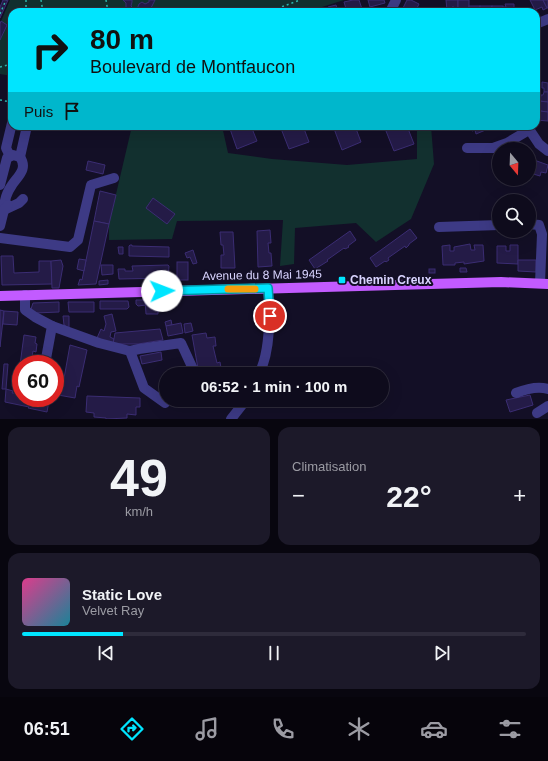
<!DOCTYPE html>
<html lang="fr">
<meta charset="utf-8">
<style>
:root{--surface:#0e0b1c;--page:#1c1929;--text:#f1f3f6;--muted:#9b9ba3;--line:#2e2b3b;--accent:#00e5ff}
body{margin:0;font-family:Helvetica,sans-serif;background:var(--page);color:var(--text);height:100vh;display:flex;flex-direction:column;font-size:15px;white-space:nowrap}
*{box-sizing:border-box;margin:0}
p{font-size:13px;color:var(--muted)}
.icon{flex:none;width:22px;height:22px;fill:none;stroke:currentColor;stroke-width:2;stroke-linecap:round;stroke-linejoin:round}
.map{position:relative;height:419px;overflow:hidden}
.details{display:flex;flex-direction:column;gap:8px;padding:8px;background:#08060f;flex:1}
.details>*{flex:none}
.top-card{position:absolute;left:8px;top:8px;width:532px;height:122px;border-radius:12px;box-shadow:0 4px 16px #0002,0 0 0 1px var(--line);background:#00e5ff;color:#111;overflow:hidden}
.needle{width:26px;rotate:161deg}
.tools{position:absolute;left:492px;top:142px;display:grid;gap:8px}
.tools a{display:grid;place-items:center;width:44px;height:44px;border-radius:50%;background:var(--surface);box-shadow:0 4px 16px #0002,0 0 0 1px var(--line);font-size:20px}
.speed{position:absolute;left:12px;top:355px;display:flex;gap:8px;font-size:20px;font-weight:700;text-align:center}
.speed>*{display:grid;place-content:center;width:52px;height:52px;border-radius:50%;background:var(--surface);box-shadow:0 4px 16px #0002,0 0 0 1px var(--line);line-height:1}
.speed .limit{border:6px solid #d22;background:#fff;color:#111}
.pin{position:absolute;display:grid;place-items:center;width:34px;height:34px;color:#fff;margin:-17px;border:2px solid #fff;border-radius:50%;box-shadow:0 1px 4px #0007}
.me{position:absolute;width:44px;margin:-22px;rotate:88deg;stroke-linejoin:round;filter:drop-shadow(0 0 3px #0008)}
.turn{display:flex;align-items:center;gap:14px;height:84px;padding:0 16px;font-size:18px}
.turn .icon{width:52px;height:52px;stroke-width:2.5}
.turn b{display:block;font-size:28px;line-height:34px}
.then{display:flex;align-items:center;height:38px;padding:0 16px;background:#0003;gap:8px;font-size:15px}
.big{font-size:30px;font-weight:800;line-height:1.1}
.details .tile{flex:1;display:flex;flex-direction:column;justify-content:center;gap:6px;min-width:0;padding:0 14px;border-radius:12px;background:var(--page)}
.details .dial{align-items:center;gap:0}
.dial b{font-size:52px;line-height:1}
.song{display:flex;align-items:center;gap:12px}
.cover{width:48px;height:48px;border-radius:6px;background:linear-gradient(135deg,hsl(330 70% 55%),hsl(190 70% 35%))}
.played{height:4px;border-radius:2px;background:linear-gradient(90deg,var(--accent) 20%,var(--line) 20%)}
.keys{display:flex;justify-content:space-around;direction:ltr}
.heat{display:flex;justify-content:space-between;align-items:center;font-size:22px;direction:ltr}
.details .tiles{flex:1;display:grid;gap:8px;grid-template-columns:1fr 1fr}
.tile:last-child{grid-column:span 2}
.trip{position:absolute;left:159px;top:367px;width:230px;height:40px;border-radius:20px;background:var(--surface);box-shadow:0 4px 16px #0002,0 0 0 1px var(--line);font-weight:800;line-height:40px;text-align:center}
.tab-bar{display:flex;height:64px;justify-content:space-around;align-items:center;background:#06040b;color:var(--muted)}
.tab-bar .icon{width:28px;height:28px}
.tab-bar .active{color:var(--accent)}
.tab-bar b{font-size:18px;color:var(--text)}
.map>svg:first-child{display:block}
.green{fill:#12302f}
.building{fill:#241b47;stroke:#3b2d73}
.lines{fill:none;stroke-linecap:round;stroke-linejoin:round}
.path{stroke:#2fb8b0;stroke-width:1.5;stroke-dasharray:2 3;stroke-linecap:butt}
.minor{stroke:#3d3a85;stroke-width:10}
.major{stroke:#c25bff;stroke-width:10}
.route-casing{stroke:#0095a6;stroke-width:10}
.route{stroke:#00e5ff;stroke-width:7}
.slow{stroke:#f59e0b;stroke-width:7}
.poi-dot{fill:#00e5ff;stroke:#130f26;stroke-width:1.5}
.labels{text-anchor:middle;stroke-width:4;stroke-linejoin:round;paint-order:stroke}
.street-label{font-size:12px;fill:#d9d4ff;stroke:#130f26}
.poi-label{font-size:12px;font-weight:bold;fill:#d9d4ff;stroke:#130f26;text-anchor:start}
</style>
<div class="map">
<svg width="548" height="419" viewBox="0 0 548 419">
<rect width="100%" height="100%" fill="#130f26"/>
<!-- green -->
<g class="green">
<polygon points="10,0 344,0 322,7 312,12 12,12 12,76 0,74 0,24"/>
<polygon points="132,126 222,126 228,153 272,159 347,165 417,159 417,126 431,126 434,164 411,219 376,242 356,223 295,228 294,264 280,266 283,220 177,221 172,239 109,240 109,224"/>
</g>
<!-- building -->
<g class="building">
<polygon points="3,0 8,0 0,18 0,7"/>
<polygon points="123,0 132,0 132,2 131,6 134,9 137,9 139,4 142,2 145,4 149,2 149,0 155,0 151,8 143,9 141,12 128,12 126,8 126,3"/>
<polygon points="353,0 359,0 362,9 347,12 344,2"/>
<polygon points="368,0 384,0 385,3 370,7"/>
<polygon points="407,0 411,0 419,4 415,12 401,12"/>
<polygon points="446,0 458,0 458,10 454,10 454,7 452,7 452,10 447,10"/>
<rect x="458" y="0" width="11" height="12"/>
<polygon points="530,0 543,0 547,8 543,10 542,7 535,10"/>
<polygon points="543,0 548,0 548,8 547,8"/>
<polygon points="505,4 514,4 514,12 503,12 503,7 506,7"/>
<polygon points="336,5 338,12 330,12 328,7"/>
<rect x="469" y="6" width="11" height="6"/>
<rect x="480" y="6" width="12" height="6"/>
<rect x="492" y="6" width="11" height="6"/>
<polygon points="1,21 7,25 0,40 0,24"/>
<rect x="536" y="60" width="3" height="13"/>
<polygon points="542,82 548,83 548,92 544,92 544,88 542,88"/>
<polygon points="544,92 548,92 548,102 540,101 541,95 543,95"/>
<polygon points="538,101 548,102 548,112 540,111 540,107 537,107"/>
<polygon points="540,111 548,112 548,121 536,120 536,113 539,114"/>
<polygon points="229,126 251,126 257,141 237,149"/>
<polygon points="280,126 303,126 309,142 289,149"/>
<polygon points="333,126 355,126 361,142 342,150"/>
<polygon points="384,126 407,126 414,144 394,151"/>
<polygon points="470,126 487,126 488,129 476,134 475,130 472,131"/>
<polygon points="534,160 548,165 546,173 541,172 540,176 530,173"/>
<polygon points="88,161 105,165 103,174 86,170"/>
<polygon points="100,191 116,195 109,224 94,221"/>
<polygon points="153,198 175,214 167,224 146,208"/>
<polygon points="94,221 109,224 96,284 78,285 80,279 82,280"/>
<polygon points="410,229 417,238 409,244 409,245 406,248 405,246 388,258 389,260 386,262 385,261 376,267 370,258"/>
<polygon points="270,230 271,243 268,243 269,253 271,253 272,266 258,267 257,231"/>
<polygon points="350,231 356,240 348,246 349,247 345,249 344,248 327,260 328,261 315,269 309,260"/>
<polygon points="220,232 233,232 235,268 221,268 221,255 224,255 223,245 221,245"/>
<polygon points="470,244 471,250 475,250 474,245 483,245 484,261 464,264 464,262 455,263 455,265 443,265 442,246 450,245 450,251 454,251 454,247"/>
<polygon points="130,245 132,245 132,246 169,247 169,257 129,256 129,246"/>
<polygon points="510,245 518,245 518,264 497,263 497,246 506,246 506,251 510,251"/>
<polygon points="118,247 123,247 123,254 119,254"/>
<polygon points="193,250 197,263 193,264 190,257 187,258 185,253"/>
<polygon points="1,256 13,256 14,273 39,272 39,261 51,261 52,284 2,285"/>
<polygon points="79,259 86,260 84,271 77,269"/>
<polygon points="61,260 63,266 59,288 52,288 51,261"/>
<polygon points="518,260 536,260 536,272 518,271"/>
<rect x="177" y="262" width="11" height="18"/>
<polygon points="101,265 113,265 113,274 102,275"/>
<polygon points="168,265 169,266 168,278 119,279 118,269 125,269 125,271 133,271 132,266"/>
<polygon points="460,268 466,268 467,272 460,272"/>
<rect x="429" y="269" width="6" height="4"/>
<polygon points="108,280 108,284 99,285 99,281"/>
<polygon points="136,300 145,300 146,305 138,306 136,304"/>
<polygon points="145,300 158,300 158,314 146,314"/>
<polygon points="100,301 128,301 129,307 127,309 100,309"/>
<polygon points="59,302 59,312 35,313 31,309 33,303"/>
<polygon points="68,302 94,302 94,312 69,312"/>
<polygon points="0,310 4,311 0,347"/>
<polygon points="4,311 18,312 17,325 3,324"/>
<polygon points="112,314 116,331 111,332 110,337 114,339 113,344 97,338 101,329 104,331 106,324 104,316"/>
<polygon points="63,316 69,316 69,328 64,325"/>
<polygon points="171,320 172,325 166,326 165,322"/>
<polygon points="181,323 183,333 168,336 166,326"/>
<polygon points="191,323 193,331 185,333 184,324"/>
<polygon points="160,329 163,340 138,344 113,344 115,333"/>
<polygon points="206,333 207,338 215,337 216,346 213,346 217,363 220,362 222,374 199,374 192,335"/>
<polygon points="24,335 36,337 35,343 37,344 36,352 33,351 32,357 32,363 34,364 21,364 21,376 19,376 21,365 20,365"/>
<polygon points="70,345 87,350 79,387 77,386 75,398 58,395 60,383 63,384"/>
<polygon points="161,352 162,360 142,364 140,356"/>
<polygon points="4,364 8,364 6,389 2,389"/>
<polygon points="6,389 13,391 12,393 21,393 21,398 34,398 49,401 47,412 28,408 29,407 5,402"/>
<polygon points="530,395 533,405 510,412 506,400"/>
<polygon points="87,396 140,398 140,407 136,407 136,415 127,414 127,418 106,419 106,418 94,417 94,413 86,412"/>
</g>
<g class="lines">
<!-- path -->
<g class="path">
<polyline points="26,0 26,8 27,12"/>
<polyline points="41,0 43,12"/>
<polyline points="106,0 108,12"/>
<polyline points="268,12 300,0"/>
<polyline points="0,14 6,0"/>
<polyline points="0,67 12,64"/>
<polyline points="0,100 11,102"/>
<polyline points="8,114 12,96"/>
</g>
<!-- minor -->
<g class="minor">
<polyline points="390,12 396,0"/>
<polyline points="536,24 548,19"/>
<polyline points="527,126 539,144 548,151"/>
<polyline points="467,148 493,148 507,143 529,130"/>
<polyline points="10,156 6,148 12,123"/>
<polyline points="20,157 27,126"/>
<path d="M0,185L7,158L13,155L20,157C28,169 18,176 12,185C7,192 4,202 4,210L19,203L23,199"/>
<polyline points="529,224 539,225 542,234 540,283"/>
<polyline points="0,226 4,210 8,205"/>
<polyline points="439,227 499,225"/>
<polyline points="0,238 70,247 78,240 91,185 114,178"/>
<polyline points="25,295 25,310 35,317 52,326 45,364"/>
<polyline points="52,326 99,343 130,351 139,349 181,343 193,369"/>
<polyline points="130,351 144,388 165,403"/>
<path d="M259,374C271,350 270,315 268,288"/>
<path d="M516,393C526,389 538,386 548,389"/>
<polyline points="537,413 548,406"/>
<polyline points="231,419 246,400"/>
</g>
<!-- major -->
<polyline class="major" points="0,296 501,282 548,284"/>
</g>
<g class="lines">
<!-- route casing -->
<g class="route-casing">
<polyline id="route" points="162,291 268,288 270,316"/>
</g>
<!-- route -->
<use href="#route" class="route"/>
<!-- slow -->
<polyline class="slow" points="228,289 255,289"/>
</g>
<!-- markers -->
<rect class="poi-dot" x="338" y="276" width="8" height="8" rx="2"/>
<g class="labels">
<!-- street labels -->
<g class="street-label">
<text transform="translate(262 275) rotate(-1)" y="4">Avenue du 8 Mai 1945</text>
</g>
<!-- poi labels -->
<g class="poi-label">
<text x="350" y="284">Chemin Creux</text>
</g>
</g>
</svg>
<div class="tools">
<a><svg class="needle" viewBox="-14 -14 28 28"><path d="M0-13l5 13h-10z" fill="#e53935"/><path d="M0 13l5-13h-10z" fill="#9b9ba3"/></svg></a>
<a><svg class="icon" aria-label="search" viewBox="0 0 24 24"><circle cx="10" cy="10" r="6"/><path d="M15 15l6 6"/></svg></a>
</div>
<div class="speed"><div class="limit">60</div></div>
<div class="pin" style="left:270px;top:316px;background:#d93025"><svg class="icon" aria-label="arrive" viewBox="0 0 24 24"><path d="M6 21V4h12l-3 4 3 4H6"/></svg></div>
<svg class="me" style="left:162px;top:291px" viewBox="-20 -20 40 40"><circle r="19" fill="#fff"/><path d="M0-13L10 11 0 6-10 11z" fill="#00e5ff"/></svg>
<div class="trip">06:52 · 1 min · 100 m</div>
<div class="top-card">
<div class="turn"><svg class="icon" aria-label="right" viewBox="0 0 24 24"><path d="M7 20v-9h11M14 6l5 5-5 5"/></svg><div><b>80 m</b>Boulevard de Montfaucon</div></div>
<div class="then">Puis<svg class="icon" aria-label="arrive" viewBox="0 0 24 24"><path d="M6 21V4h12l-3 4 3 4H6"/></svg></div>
</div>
</div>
<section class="details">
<div class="tiles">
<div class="tile dial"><b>49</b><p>km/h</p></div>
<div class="tile"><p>Climatisation</p>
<div class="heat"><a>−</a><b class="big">22°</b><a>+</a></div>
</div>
<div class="tile">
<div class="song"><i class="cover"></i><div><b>Static Love</b><p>Velvet Ray</p></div></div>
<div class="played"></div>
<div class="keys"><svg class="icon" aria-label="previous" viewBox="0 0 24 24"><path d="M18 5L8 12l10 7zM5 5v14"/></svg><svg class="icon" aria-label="pause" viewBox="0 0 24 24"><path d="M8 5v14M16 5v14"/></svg><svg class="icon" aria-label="next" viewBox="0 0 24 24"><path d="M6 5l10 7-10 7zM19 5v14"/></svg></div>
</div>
</div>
</section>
<nav class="tab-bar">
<b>06:51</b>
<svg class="icon active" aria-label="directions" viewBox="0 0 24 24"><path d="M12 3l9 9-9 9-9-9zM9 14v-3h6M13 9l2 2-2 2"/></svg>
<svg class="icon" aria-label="music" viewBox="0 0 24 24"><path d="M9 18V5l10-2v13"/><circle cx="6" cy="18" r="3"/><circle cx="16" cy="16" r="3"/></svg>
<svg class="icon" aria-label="phone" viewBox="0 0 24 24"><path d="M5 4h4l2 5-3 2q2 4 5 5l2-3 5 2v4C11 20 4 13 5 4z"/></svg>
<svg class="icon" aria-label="climate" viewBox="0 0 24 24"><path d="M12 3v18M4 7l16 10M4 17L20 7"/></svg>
<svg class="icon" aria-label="car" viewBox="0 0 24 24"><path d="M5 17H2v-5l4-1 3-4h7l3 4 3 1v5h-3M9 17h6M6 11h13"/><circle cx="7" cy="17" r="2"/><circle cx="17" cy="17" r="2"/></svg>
<svg class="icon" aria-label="filters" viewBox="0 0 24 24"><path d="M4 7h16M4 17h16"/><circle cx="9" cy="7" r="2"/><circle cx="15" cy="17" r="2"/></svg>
</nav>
